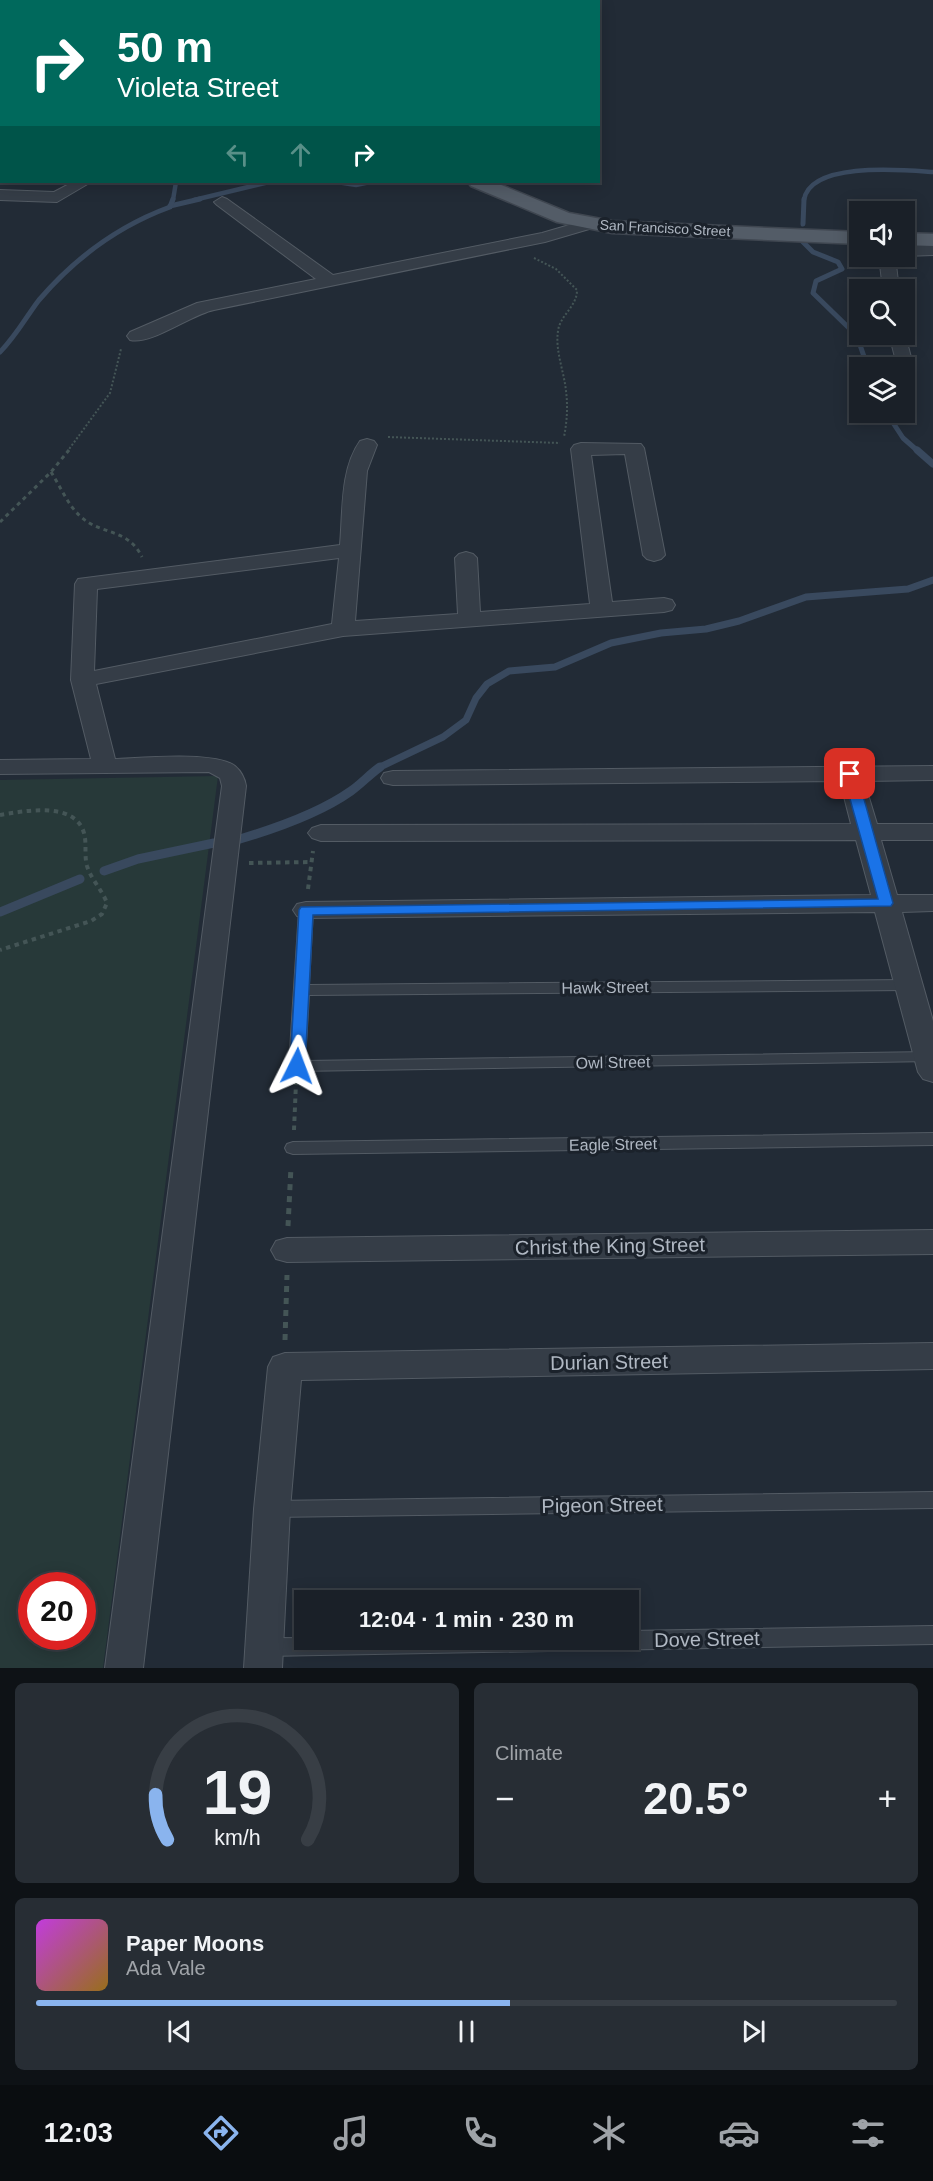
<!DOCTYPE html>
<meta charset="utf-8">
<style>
:root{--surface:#1a2028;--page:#272d34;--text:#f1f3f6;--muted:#9fa3a8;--line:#383e45;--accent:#8ab4ee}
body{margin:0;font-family:Arial,sans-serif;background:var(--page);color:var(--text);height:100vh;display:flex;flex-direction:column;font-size:22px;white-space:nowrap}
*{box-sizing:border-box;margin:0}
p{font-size:20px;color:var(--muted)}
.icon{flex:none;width:33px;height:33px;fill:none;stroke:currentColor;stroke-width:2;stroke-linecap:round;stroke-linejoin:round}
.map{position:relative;height:1668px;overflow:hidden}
.details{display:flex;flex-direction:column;gap:15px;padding:15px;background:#0e1216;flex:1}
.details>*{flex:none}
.banner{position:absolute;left:0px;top:0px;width:600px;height:183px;box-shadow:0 3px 15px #0003,0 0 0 2px var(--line);background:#00695c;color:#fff;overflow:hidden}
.tools{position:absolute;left:849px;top:201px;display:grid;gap:12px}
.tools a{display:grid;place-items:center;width:66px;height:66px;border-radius:0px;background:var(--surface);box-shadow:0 3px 15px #0003,0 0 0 2px var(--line);font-size:30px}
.speed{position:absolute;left:18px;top:1572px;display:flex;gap:12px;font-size:30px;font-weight:700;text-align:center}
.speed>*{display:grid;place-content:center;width:78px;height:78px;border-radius:50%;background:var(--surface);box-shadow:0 3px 15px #0003,0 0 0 2px var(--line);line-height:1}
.speed .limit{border:9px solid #d22;background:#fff;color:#111}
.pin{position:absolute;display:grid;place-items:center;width:51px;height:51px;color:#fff;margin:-26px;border-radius:12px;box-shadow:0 3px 9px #0006}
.me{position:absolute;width:66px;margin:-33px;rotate:3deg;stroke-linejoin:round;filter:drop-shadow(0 0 4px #0008)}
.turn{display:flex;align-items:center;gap:21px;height:126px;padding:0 18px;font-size:27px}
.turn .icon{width:78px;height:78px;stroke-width:2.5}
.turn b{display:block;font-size:42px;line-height:51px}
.lanes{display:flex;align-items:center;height:57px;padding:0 18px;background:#0003;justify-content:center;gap:30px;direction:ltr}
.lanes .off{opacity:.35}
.big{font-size:45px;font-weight:600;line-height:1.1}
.details .tile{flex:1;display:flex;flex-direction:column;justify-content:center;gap:9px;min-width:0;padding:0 21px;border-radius:9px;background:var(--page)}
.details .dial{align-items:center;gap:0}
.dial svg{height:156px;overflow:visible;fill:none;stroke:var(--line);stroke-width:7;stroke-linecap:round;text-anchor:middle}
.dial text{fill:var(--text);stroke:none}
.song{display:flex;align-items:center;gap:18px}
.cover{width:72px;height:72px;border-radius:9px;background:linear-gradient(135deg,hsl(290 70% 55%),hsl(40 70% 35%))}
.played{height:6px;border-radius:3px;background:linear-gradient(90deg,var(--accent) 55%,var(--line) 55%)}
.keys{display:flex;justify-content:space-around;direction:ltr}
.heat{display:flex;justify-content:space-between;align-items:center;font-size:33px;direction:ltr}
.details .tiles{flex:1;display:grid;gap:15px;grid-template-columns:1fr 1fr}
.tile:last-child{grid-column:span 2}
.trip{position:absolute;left:294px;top:1590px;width:345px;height:60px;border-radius:0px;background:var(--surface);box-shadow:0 3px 15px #0003,0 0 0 2px var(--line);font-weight:600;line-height:60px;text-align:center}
.tabs{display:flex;height:96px;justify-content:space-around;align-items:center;background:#0a0d10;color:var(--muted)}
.tabs .icon{width:42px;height:42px}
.tabs .current{color:var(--accent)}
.tabs b{font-size:27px;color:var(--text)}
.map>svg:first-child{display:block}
.green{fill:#273939;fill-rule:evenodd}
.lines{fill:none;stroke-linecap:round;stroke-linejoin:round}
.stream-far3{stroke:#39495e;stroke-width:4.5}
.stream-far2{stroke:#39495e;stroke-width:5}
.stream-far1{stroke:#39495e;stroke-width:7}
.stream{stroke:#39495e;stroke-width:9}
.service-casing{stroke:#535b64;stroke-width:2}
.minor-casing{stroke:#535b64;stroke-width:2}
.primary-casing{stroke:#3f4650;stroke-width:3}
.path-far3{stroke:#445556;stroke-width:2;stroke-dasharray:2 2;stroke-linecap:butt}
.path-far2{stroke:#445556;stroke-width:3;stroke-dasharray:4 4;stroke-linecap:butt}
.path-far1{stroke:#445556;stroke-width:4;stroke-dasharray:4.5 4.5;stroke-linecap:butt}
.path{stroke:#445556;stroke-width:5;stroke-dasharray:6 6;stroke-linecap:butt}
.service{fill:#353d47;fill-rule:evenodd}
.minor{fill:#353d47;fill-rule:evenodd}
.primary{fill:#535c67;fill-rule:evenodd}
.route{fill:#1a73e8;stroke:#114b97;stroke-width:1.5}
.labels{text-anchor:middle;stroke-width:6;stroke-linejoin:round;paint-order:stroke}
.far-street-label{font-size:14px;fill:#b0b8c3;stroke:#1b222b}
.street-label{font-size:16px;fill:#b0b8c3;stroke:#1b222b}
.near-street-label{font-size:20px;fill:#b0b8c3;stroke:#1b222b}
</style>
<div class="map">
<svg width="933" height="1668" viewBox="0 0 933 1668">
<rect width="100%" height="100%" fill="#222b36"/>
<!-- green -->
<path class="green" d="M218,776L103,1668H0V780ZM32,1586H82V1636H32Z"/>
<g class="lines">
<!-- stream-far3 -->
<g class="stream-far3">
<polyline points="452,2 456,0"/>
<polyline points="337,182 356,185 370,182"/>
<polyline points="173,200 176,182"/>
<polyline points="194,200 269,182"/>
<path d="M804,200C810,161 904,170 933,172"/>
</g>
<!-- stream-far2 -->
<g class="stream-far2">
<polyline points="170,206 200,199"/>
<polyline points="803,224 804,199"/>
<polyline points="802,241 813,252 838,262 842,269 816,281 813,293 851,330 860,345 868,368"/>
<path d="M0,352C16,336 26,317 39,300C75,258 118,226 170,207L173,199"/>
<polyline points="886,412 903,438 919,452"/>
</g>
<!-- stream-far1 -->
<g class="stream-far1">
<polyline points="917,450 933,464"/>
<polyline points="378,768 443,737 466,720 476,698 487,684 509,671 555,667 611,643 661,633 706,629 739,621 806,597 908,589 933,580"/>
</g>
<!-- stream -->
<g class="stream">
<path d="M240,839C277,828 320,813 351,791C361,784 370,774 380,767"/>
<polyline points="104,871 138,859 214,843"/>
<polyline points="0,912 80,879"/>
</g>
<!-- service casing -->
<g class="service-casing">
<g id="service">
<polygon points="306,906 313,910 309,985 909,980 916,985 909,990 309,995 305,1061 929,1052 933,1053 933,1061 297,1071 292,1070 289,1066 299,910"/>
<polygon points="933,1133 933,1145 293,1154 287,1152 285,1148 287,1144 293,1142"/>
<polygon points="933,1492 933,1508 272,1517 265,1515 262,1509 265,1503 272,1501"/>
<polygon points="933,1626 933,1644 266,1656 259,1654 256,1647 259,1640 266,1638 628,1640 628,1631"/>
</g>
</g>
<!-- minor casing -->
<g class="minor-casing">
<g id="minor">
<polygon points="73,182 91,182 57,202 0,200 0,190 54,192"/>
<path d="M222,197L227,199L333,275L542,233L590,219L598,224L596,227L545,242C435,264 325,287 214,310C190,315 152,345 130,340L127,336L130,332L197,303L316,279L217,205L214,202Z"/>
<polygon points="933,245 933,255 904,256 904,246"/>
<polygon points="879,256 895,256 899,290 883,290"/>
<polygon points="904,331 912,361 909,365 897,365 889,334 904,334"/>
<path d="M367,439L374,441L377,445L367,471L355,621L458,614L455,558L459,554L466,552L473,554L477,558L480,612L590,604L571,449L574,445L581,443L641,444L644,448L665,555L661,559L654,561L647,559L643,555L625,454L591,455L612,602L664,598L672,600L675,605L672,610L664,612L343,636L96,684L115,759C142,758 215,751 235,766C241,771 245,779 246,786L143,1668H105L222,786L220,778L209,772L0,774V760L91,759L71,680L75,584L78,579L340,545C343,512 340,469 360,441ZM339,558L332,624L94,671L97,589Z"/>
<polygon points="933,766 933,780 864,781 877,824 933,824 933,840 881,840 897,895 933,895 933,911 902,912 933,1021 933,1082 923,1079 918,1072 875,912 306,918 297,916 293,910 297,904 306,902 871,895 856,840 321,841 312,838 308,833 312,828 321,825 851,824 840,781 393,785 384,783 381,778 384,773 393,771"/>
<polygon points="933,1230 933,1254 287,1262 276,1259 271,1250 276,1241 287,1238"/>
<polygon points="933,1343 933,1369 301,1380 290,1509 282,1668 244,1668 254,1509 268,1367 273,1357 285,1353"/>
</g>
</g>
<!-- primary casing -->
<g class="primary-casing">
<g id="primary">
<polygon points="81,0 99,0 100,2 82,2"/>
<polygon points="468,182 494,182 569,213 612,221 860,232 860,244 612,233 557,222 471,186"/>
<polygon points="904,233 933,234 933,246 904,245"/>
</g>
</g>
<!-- path-far3 -->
<g class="path-far3">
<path d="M534,258L556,269L577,290C577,307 560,315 558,331C555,351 564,371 566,391C568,407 567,421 564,437"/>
<polyline points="388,437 560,443"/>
<polyline points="67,452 110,393 121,349"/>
</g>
<!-- path-far2 -->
<g class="path-far2">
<path d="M51,472C60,486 68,505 80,516C101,536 127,527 142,557"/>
<polyline points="0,522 51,472 69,450"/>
</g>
<!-- path-far1 -->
<g class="path-far1">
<path d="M0,815C24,811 75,801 84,833C87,844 84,855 87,866C91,879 102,890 107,903L102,914L91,921L0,950"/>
<polyline points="249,863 311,862"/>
<polyline points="308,889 313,851"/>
<polyline points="294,1130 296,1083"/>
</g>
<!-- path -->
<g class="path">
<polyline points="288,1226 291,1167"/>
<polyline points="285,1340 287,1275"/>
</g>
<!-- service -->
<use href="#service" class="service"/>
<!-- minor -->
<use href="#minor" class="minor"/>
<!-- primary -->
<use href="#primary" class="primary"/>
</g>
<!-- route -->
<polygon class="route" points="850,770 857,774 893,903 891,906 313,915 305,1066 303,1070 292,1070 290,1066 299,910 301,907 878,899 843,774"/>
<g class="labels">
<!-- far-street labels -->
<g class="far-street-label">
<text transform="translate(665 228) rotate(3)" y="5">San Francisco Street</text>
</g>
<!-- street labels -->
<g class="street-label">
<text transform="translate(605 987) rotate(-1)" y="6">Hawk Street</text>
<text transform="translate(613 1062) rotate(-1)" y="6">Owl Street</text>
<text transform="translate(613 1144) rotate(-1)" y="6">Eagle Street</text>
</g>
<!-- near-street labels -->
<g class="near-street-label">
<text transform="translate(610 1246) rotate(-1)" y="7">Christ the King Street</text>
<text transform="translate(609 1362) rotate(-1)" y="7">Durian Street</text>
<text transform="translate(602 1505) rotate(-1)" y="7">Pigeon Street</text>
<text transform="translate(707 1639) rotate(-1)" y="7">Dove Street</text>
</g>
</g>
</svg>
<div class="tools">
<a><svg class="icon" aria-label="sound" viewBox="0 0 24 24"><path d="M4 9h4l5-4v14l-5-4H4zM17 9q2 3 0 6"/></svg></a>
<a><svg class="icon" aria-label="search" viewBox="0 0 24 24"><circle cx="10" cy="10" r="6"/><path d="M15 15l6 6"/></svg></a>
<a><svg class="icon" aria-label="layers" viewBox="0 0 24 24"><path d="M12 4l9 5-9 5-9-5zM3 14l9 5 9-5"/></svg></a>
</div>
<div class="speed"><div class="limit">20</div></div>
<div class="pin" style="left:850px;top:774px;background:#d93025"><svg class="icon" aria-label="arrive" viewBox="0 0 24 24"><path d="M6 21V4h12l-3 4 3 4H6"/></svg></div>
<svg class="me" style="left:297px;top:1066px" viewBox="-20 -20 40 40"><path d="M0-17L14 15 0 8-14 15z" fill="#1a73e8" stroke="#fff" stroke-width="4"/></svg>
<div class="trip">12:04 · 1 min · 230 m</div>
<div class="banner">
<div class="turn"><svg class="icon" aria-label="right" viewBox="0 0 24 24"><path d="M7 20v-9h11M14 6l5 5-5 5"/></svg><div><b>50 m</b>Violeta Street</div></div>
<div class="lanes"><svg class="icon off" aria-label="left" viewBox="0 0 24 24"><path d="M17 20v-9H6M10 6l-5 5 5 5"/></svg><svg class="icon off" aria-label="ahead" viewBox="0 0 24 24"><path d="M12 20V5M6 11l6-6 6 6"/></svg><svg class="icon" aria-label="right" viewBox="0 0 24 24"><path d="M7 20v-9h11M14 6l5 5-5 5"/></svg></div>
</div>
</div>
<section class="details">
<div class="tiles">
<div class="tile dial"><svg viewBox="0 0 100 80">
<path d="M14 69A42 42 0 1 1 86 69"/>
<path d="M14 69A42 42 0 0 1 8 46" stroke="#8ab4ee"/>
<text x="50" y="56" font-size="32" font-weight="700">19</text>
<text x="50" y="72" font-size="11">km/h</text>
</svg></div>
<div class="tile"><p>Climate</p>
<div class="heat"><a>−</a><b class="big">20.5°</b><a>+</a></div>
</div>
<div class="tile">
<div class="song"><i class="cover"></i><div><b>Paper Moons</b><p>Ada Vale</p></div></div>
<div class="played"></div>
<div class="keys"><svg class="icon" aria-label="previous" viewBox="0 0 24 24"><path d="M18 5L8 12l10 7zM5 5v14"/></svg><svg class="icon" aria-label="pause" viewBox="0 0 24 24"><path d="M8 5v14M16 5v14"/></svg><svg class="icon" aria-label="next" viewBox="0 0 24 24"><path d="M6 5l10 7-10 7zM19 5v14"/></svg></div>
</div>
</div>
</section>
<nav class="tabs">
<b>12:03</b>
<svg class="icon current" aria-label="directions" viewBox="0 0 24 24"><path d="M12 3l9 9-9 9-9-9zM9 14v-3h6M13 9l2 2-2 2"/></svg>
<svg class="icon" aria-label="music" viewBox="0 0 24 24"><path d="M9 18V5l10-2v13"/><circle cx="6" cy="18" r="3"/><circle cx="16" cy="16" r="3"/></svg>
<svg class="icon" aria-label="phone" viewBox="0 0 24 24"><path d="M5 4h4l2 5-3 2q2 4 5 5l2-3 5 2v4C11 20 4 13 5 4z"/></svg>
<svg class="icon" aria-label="climate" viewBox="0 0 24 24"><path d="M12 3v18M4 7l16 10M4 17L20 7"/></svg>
<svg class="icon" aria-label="car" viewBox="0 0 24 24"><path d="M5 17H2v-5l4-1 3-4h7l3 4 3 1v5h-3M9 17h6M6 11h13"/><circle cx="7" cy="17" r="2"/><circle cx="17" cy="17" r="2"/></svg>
<svg class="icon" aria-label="filters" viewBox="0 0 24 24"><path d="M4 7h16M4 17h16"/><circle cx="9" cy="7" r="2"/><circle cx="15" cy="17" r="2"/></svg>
</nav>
